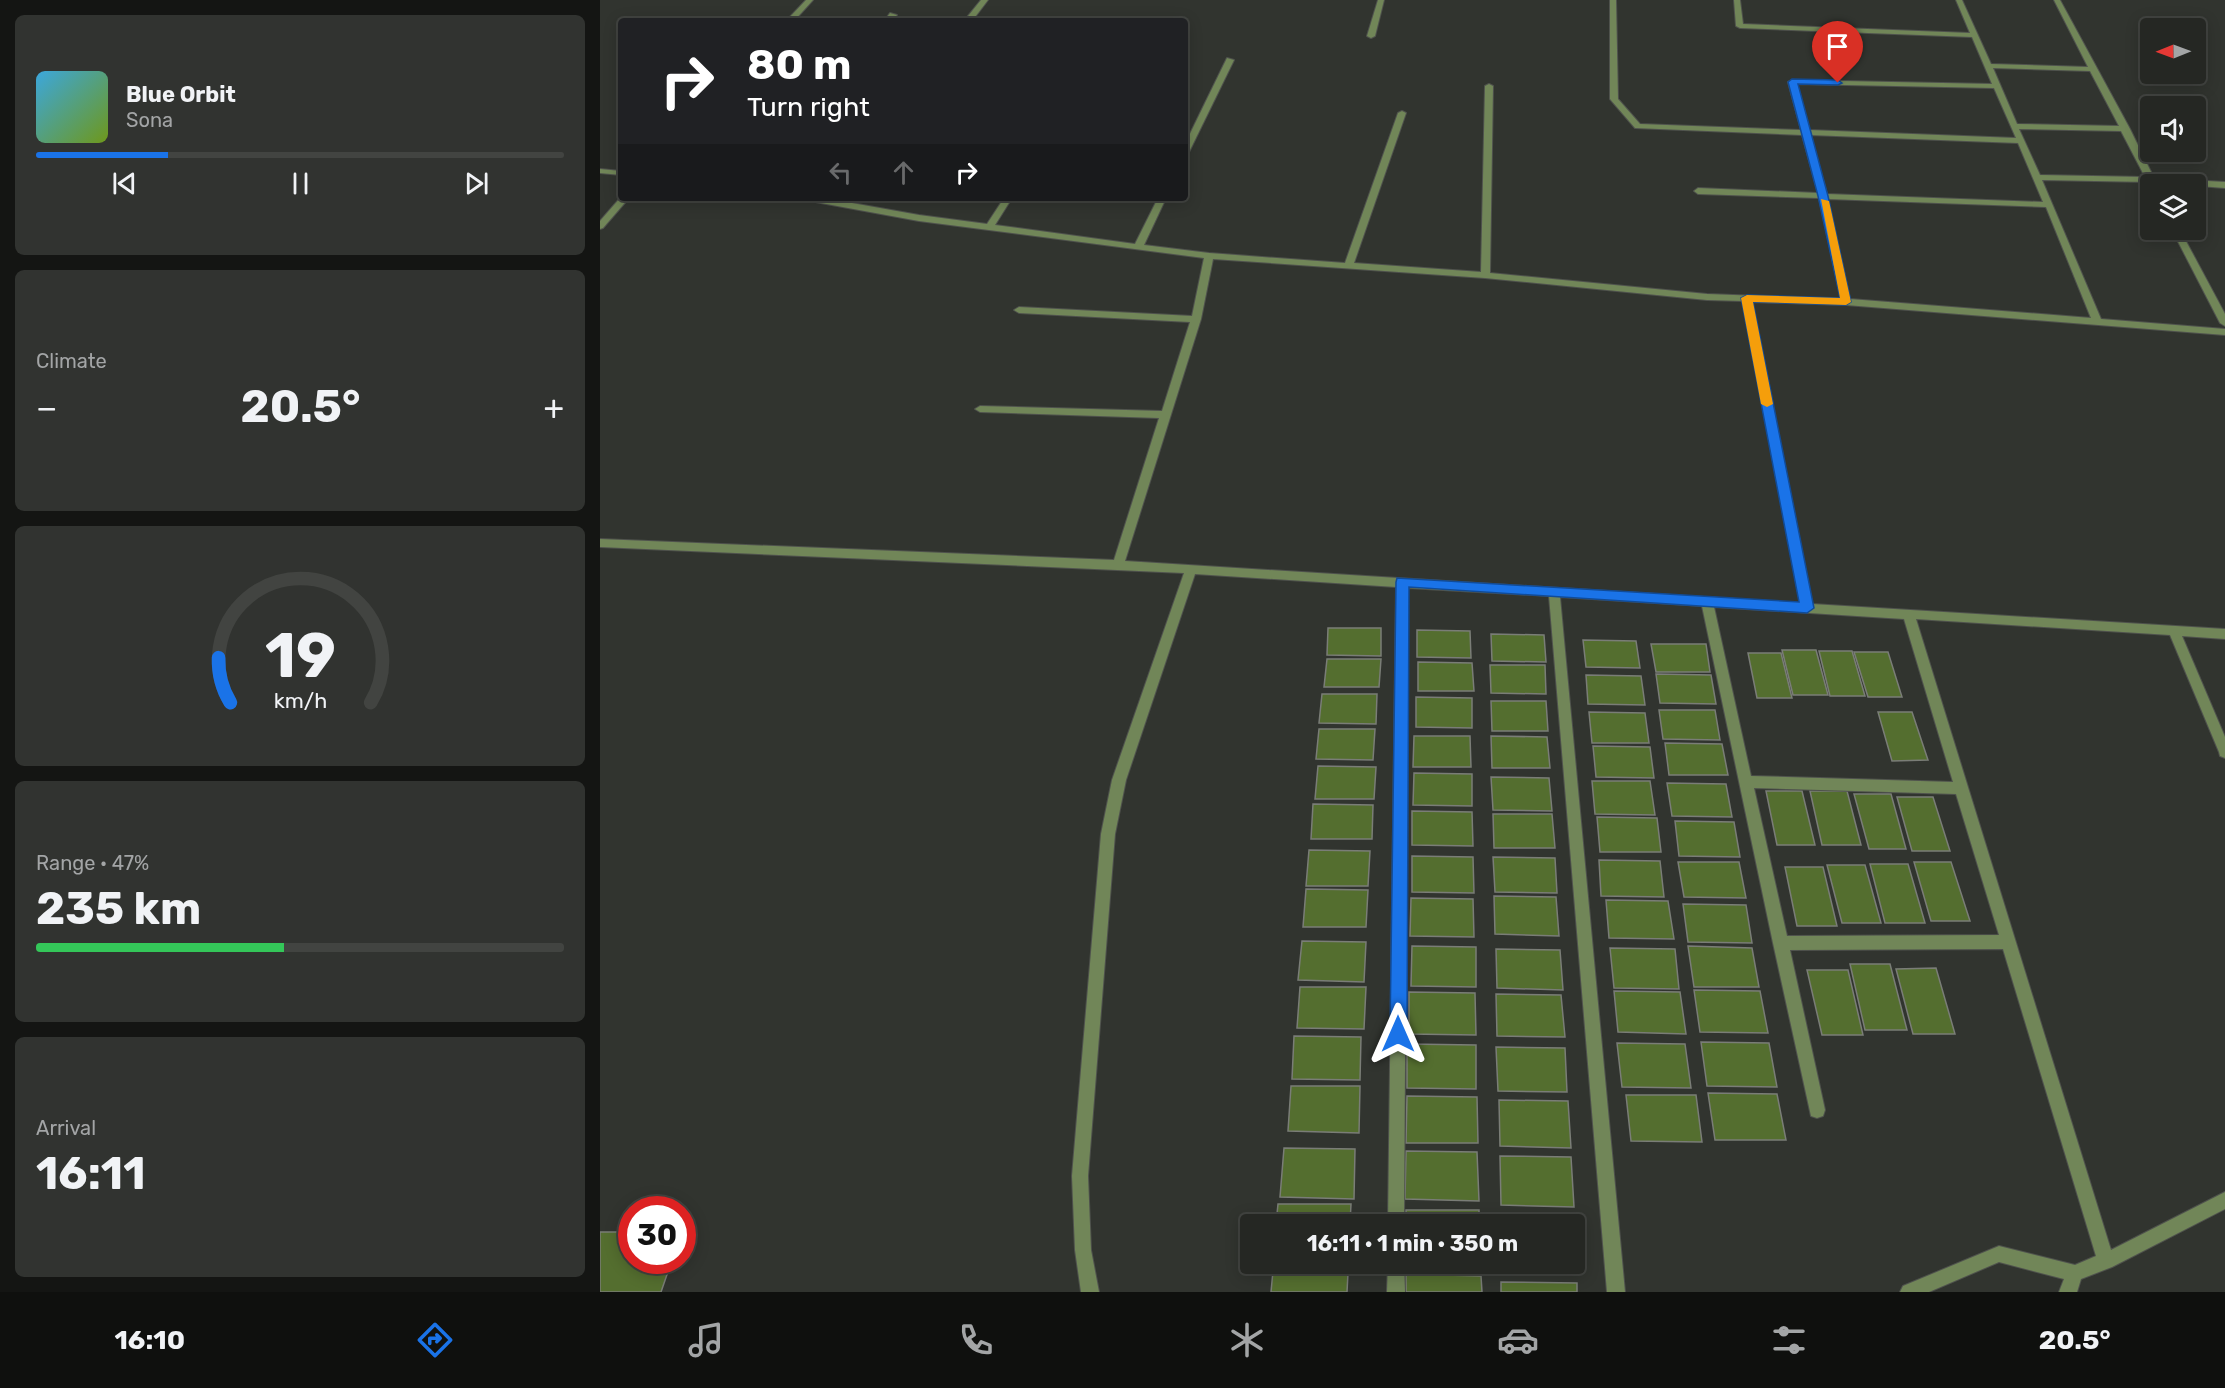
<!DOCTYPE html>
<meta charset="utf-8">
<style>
:root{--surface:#252723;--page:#313330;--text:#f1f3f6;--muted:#a3a5a6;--line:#424441;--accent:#1a73e8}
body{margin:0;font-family:Rubik,sans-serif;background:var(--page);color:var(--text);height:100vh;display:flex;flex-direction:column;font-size:22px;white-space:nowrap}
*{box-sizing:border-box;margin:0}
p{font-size:20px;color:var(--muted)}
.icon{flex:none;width:33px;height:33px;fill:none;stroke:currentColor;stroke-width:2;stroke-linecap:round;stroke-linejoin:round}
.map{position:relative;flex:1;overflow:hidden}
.sheet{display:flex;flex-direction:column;gap:15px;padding:15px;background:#141513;width:600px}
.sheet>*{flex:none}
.guide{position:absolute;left:18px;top:18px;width:570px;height:183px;border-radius:6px;box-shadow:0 3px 15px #0003,0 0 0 2px var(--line);background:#202124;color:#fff;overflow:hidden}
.needle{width:39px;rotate:269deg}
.fabs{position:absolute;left:1540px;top:18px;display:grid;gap:12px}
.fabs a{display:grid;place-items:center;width:66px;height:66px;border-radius:6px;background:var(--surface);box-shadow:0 3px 15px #0003,0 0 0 2px var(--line);font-size:30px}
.speed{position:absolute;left:18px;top:1196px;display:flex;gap:12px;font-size:30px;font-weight:700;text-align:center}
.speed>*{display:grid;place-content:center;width:78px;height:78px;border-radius:50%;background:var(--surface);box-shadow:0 3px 15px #0003,0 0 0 2px var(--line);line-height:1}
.speed .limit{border:9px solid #d22;background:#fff;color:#111}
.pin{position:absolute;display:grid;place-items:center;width:51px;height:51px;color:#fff;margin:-62px -26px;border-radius:50% 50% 50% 0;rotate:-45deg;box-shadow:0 0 6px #0007}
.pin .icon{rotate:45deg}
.me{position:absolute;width:66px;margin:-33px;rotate:0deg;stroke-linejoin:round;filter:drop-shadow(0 0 4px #0008)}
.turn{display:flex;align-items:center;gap:21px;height:126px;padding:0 30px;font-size:27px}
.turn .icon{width:78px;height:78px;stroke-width:2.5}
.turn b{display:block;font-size:42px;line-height:51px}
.lanes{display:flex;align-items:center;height:57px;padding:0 30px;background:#0003;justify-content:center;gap:30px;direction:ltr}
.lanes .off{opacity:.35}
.big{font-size:45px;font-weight:700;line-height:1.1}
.sheet .widget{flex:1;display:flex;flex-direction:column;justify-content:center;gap:9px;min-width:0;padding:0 21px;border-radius:9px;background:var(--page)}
.sheet .dial{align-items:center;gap:0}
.dial svg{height:156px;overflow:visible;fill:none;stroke:var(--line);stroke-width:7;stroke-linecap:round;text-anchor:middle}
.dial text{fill:var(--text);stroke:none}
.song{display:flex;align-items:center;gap:18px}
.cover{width:72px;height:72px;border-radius:9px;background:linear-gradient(135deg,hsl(200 70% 55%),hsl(80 70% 35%))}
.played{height:6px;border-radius:3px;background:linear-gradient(90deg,var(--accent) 25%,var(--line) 25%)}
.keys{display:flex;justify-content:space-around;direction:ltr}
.heat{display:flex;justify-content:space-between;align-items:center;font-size:33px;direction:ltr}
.charge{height:9px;border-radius:4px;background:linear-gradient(90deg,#34c759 47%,var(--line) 0)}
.trip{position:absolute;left:640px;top:1214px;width:345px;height:60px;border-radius:6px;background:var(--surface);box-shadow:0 3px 15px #0003,0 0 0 2px var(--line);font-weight:700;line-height:60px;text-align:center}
.dock{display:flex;height:96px;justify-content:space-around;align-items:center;background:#0f100e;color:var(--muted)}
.dock .icon{width:42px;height:42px}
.dock .on{color:var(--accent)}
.dock b{font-size:27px;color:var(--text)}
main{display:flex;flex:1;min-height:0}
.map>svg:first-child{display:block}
.building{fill:#546e2f;stroke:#7a7d77;stroke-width:1.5}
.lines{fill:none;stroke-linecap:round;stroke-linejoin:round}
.minor-casing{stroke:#4f524d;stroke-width:2}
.minor{fill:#718658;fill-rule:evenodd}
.route{fill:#1a73e8;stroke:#114b97;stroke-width:1.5}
.slow{fill:#f59e0b}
</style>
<main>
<section class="sheet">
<div class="widget">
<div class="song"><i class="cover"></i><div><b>Blue Orbit</b><p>Sona</p></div></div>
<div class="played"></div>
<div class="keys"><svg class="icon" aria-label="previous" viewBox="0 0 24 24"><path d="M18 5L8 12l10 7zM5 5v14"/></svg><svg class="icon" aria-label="pause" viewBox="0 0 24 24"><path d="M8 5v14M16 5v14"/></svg><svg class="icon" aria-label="next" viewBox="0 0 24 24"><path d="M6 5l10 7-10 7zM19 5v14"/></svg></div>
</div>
<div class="widget"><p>Climate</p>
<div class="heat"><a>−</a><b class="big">20.5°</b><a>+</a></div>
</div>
<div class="widget dial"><svg viewBox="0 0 100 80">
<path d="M14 69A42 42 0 1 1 86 69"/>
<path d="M14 69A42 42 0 0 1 8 46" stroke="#1a73e8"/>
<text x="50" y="56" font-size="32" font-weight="700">19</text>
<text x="50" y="72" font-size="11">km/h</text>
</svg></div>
<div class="widget"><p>Range · 47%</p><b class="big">235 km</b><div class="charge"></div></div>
<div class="widget"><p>Arrival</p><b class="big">16:11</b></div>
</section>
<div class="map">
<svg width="1625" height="1292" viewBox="0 0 1625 1292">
<rect width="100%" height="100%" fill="#31342f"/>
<!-- building -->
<g class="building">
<polygon points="728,628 781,628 781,656 727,655"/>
<polygon points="817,630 870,631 871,658 817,657"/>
<polygon points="891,634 944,635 946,662 892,661"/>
<polygon points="983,640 1036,641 1040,668 986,667"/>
<polygon points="1051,644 1106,644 1110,672 1056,672"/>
<polygon points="1182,650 1216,650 1228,695 1193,695"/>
<polygon points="1219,651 1252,651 1265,696 1230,696"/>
<polygon points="1254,652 1288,652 1302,697 1268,697"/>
<polygon points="1148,653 1181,653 1192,698 1157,698"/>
<polygon points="727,659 781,659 779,687 724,687"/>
<polygon points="818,662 872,663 874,691 818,691"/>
<polygon points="890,665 945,665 946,694 891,693"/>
<polygon points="1056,674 1111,675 1116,704 1060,703"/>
<polygon points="986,675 1041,676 1045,705 988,704"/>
<polygon points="722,694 777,694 776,724 719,723"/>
<polygon points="816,697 872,698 872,728 816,727"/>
<polygon points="891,701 946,701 948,731 892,731"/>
<polygon points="1059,710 1115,710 1120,740 1063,739"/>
<polygon points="989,712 1045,713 1049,743 992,743"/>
<polygon points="1278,712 1312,712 1328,760 1292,761"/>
<polygon points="719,729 775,729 773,760 716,759"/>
<polygon points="814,736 870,736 871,767 813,767"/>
<polygon points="891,736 947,737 950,768 892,768"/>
<polygon points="1065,743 1122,744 1128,775 1069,775"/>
<polygon points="993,746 1050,747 1054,778 996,777"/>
<polygon points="718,766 776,767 774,799 715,799"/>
<polygon points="814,773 872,774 872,806 813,805"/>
<polygon points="891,777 949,778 952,811 893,810"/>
<polygon points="992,781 1050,781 1055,815 995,814"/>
<polygon points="1067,783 1126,784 1132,817 1072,816"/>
<polygon points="1166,791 1202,791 1215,845 1177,845"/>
<polygon points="1210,791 1247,791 1261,845 1222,845"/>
<polygon points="1254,794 1291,794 1306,849 1269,849"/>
<polygon points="1297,797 1333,797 1350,851 1312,851"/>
<polygon points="713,804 773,805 772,839 711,839"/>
<polygon points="812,811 872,812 873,846 812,845"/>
<polygon points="893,814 952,814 955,848 894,848"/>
<polygon points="997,817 1057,818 1061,852 1000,852"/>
<polygon points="1075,821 1134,822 1140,857 1079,856"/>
<polygon points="709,850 770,851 768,886 706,886"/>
<polygon points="812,856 873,857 874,893 812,892"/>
<polygon points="893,857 955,858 957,893 895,892"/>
<polygon points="999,860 1060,861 1064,897 1001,896"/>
<polygon points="1078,862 1139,862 1146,898 1084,897"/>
<polygon points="1314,862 1351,862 1370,921 1331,921"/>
<polygon points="1270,864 1308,864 1325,923 1285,923"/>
<polygon points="1227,865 1265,865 1281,923 1242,923"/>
<polygon points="1185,867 1223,867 1237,926 1197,926"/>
<polygon points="706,889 768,890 766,927 703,927"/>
<polygon points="894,896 956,897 959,936 895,934"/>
<polygon points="811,898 873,899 874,937 810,936"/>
<polygon points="1006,900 1068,901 1074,939 1009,938"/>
<polygon points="1083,904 1146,905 1152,943 1088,942"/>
<polygon points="702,941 766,942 764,982 698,980"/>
<polygon points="812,946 876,947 876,987 811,986"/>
<polygon points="1088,946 1152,948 1159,987 1094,987"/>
<polygon points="1010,948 1075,949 1079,989 1014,988"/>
<polygon points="896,949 960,950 963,990 897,988"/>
<polygon points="1250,964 1290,964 1307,1030 1265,1030"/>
<polygon points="1336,968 1355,1034 1313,1034 1296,969"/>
<polygon points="1207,970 1248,970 1263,1035 1222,1035"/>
<polygon points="700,987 766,987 764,1029 697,1028"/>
<polygon points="1094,990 1160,991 1168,1033 1100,1032"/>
<polygon points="1014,991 1080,992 1086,1034 1018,1032"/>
<polygon points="809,992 875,993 876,1035 809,1034"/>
<polygon points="896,994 961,995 965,1037 897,1036"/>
<polygon points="694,1036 761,1037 760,1080 692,1079"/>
<polygon points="1101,1042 1169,1043 1177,1087 1107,1086"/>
<polygon points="1017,1043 1085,1044 1091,1088 1022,1087"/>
<polygon points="807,1044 876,1045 876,1089 807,1088"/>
<polygon points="896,1047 965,1048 967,1092 898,1091"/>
<polygon points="691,1086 760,1086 759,1133 688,1131"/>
<polygon points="1108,1093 1177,1094 1186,1140 1115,1140"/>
<polygon points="1026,1095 1096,1095 1102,1142 1031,1141"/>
<polygon points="807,1096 877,1097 878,1143 806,1143"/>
<polygon points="899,1100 968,1101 971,1148 900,1146"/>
<polygon points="684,1148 755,1149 754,1199 680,1197"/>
<polygon points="806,1151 877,1152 879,1201 805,1199"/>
<polygon points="900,1156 971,1157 974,1207 901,1205"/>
<polygon points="678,1204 751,1204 750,1224 676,1224"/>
<rect x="806" y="1210" width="73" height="14"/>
<polygon points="902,1216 975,1217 979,1269 904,1269 904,1263 975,1263 975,1224 902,1224"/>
<polygon points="0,1232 32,1232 32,1260 72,1260 61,1292 0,1292"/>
<polygon points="673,1271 748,1273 747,1292 671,1292"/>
<polygon points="806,1274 881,1276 882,1292 806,1292"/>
<polygon points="901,1282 977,1283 977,1292 901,1292"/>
</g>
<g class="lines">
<!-- minor casing -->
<g class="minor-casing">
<g id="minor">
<polygon points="206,0 213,0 194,21 186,21"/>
<polygon points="381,0 388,0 372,21 364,21"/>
<polygon points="778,0 784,0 775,36 771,38 767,36"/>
<path d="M1010,0H1016L1018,99L1040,124L1201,130L1188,82L1192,80L1392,84L1372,37L1140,28L1136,26L1134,0H1140L1143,24L1370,33L1356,0H1362L1391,64L1488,67L1454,0H1460L1530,129L1554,178L1625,182V188L1557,183V184L1551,186L1548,182L1442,180L1501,319L1625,329V335L1246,305L1152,302L1212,604L1625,629V639L1582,636L1625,737V758L1620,756L1619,752L1570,635L1316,619L1511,1250L1625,1192V1209L1512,1267L1481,1279L1477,1292H1459L1464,1279L1399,1262L1329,1292H1300L1303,1286L1399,1246L1475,1265L1496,1256L1403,949L1190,950L1225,1110L1223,1116L1217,1118L1211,1116L1173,943L1102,606L960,597L1025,1292H1007L949,596L808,588L804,1224H788L796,587L595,574L526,780L515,834L488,1176L491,1250L499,1292H481L475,1250L472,1176L501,834L512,780L584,573L0,547V539L514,560L559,418L380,412L375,409L380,406L562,411L590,322L419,313L414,310L419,307L592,316L604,258L319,221L210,201L206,198H224L319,215L387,224L404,198H412L395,225L535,244L558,198H566L544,245L609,253L745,263L798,113L802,111L806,113L754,263L881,272L885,86L889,84L893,86L890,273L1107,294L1241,299L1219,198L1098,194L1094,191L1098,188L1218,193L1202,135L1035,128L1010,99ZM1393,68L1490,71L1519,126L1417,124ZM1196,84L1394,88L1416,138L1209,130ZM1419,129L1521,131L1545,177L1440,175ZM1210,135L1418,143L1443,202L1227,194ZM1228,199L1446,207L1491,318L1250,299ZM613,259L885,278L1107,300L1143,301L1200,603L525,561L601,319ZM1114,607L1304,619L1353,782L1151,776ZM1154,788L1356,794L1399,935L1187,936Z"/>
<polygon points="290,13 297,15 292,21 284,21"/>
<polygon points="627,58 634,60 589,152 585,154 585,144"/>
<polygon points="0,169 21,171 21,175 0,173"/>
<polygon points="21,197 29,198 3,228 0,229 0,221"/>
<polygon points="1572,230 1580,230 1625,314 1625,326 1620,323"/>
<polygon points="788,1263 804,1263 805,1292 787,1292"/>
</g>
</g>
<!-- minor -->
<use href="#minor" class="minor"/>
</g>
<!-- route -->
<polygon class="route" points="1192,79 1238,80 1242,83 1238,85 1198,84 1228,196 1251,302 1246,305 1153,302 1214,608 1207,613 809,587 807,1034 804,1040 798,1042 792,1040 790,1034 796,582 797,578 1199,602 1141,298 1147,295 1240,298 1218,196 1188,82"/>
<!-- slow -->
<polygon class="slow" points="1221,199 1229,201 1251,302 1246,305 1153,302 1173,404 1167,407 1161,404 1141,298 1147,295 1240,298"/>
</svg>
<div class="fabs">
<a><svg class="needle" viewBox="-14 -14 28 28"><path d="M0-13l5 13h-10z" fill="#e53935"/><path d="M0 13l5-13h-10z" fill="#a3a5a6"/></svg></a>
<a><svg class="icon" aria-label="sound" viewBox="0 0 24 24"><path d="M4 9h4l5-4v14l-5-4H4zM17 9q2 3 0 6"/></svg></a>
<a><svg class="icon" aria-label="layers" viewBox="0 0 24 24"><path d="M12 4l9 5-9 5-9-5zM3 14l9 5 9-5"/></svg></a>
</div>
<div class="speed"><div class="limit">30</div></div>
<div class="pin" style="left:1238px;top:83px;background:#d93025"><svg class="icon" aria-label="arrive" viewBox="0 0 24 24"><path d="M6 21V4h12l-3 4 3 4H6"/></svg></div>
<svg class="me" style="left:798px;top:1034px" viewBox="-20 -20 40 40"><path d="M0-17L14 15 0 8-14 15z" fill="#1a73e8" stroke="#fff" stroke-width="4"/></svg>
<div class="trip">16:11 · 1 min · 350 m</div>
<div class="guide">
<div class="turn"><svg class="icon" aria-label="right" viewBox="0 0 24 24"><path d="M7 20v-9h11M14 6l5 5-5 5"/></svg><div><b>80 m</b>Turn right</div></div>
<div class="lanes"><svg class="icon off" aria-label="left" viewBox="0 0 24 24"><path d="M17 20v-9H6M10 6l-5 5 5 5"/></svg><svg class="icon off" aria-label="ahead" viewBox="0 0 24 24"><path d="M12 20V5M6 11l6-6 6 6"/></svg><svg class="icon" aria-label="right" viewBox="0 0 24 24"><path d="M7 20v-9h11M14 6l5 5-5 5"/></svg></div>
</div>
</div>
</main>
<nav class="dock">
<b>16:10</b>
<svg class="icon on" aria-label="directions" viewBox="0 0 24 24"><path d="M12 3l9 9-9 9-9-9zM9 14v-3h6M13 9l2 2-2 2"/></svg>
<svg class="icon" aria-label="music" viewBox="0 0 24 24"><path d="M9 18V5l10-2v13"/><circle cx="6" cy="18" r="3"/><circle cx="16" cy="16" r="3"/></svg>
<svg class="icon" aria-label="phone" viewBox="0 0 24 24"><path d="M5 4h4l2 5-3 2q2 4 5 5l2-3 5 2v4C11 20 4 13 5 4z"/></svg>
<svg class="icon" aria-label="climate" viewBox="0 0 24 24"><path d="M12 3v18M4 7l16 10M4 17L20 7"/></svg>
<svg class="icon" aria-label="car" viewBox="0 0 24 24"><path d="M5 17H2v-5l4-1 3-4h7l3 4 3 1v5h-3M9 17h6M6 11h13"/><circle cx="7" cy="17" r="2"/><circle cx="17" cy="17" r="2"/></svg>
<svg class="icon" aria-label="filters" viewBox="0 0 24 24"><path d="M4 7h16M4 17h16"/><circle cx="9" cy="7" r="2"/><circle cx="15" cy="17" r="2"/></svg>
<b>20.5°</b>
</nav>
